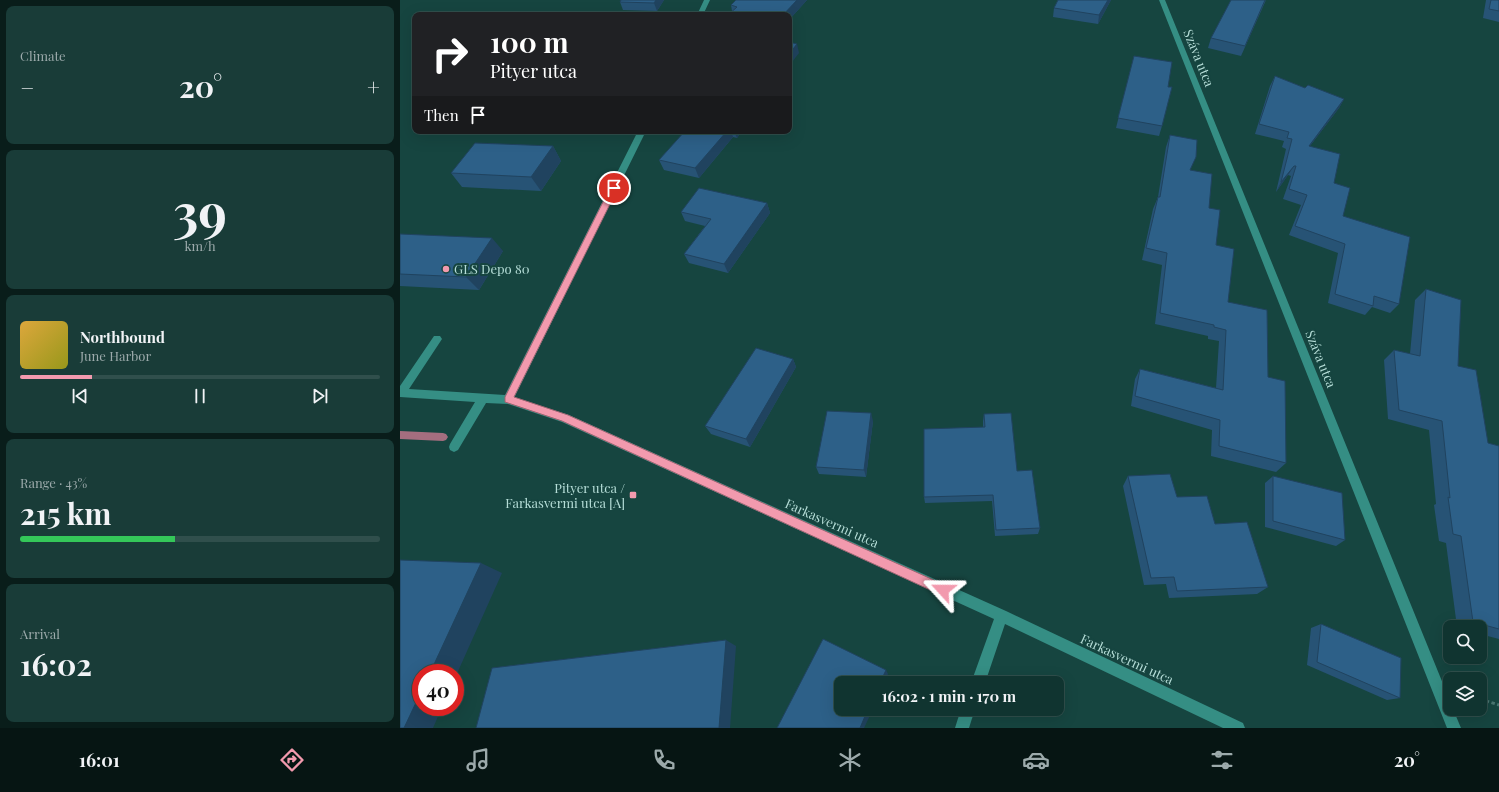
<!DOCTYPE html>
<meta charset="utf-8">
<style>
:root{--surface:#103430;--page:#193c38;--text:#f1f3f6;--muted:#9caaab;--line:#304f4c;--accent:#f29aae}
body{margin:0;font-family:"Playfair Display",serif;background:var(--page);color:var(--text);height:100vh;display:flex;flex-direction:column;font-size:15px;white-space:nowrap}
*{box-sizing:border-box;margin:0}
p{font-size:13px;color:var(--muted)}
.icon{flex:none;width:22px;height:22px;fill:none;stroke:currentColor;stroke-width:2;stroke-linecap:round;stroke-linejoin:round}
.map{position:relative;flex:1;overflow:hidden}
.side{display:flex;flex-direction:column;gap:6px;padding:6px;background:#091d1a;width:400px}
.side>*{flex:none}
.guide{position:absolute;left:12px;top:12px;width:380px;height:122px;border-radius:8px;box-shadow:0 4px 16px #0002,0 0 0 1px var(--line);background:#202124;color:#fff;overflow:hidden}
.controls{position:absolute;left:1043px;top:620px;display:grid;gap:8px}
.controls a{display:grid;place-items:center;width:44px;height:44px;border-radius:8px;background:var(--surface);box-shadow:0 4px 16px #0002,0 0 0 1px var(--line);font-size:20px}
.speed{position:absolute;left:12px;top:664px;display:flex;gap:8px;font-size:20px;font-weight:700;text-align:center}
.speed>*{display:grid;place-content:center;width:52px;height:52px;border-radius:50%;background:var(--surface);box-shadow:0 4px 16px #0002,0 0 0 1px var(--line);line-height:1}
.speed .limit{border:6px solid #d22;background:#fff;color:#111}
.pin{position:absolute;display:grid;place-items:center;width:34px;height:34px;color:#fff;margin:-17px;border:2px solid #fff;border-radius:50%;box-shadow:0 1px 4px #0007}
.me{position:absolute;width:44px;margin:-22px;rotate:294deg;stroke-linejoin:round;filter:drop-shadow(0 0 3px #0008)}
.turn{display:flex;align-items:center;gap:14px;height:84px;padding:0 12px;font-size:18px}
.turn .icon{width:52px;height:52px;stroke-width:2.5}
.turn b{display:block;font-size:28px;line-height:34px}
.then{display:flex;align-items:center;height:38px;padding:0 12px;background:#0003;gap:8px;font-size:15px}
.big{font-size:30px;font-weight:700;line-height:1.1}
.side .card{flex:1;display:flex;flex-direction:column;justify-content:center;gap:6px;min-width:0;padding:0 14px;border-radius:8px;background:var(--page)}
.side .dial{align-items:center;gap:0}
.dial b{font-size:52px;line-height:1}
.song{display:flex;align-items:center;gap:12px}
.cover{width:48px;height:48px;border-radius:6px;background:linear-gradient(135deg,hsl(40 70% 55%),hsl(60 70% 35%))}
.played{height:4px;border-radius:2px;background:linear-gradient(90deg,var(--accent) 20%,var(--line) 20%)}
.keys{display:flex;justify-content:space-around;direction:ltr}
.heat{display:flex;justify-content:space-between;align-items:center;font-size:22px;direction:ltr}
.charge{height:6px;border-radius:3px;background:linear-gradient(90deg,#34c759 43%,var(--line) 0)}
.trip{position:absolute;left:434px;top:676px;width:230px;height:40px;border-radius:8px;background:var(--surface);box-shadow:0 4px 16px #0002,0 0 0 1px var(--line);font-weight:700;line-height:40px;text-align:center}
.tab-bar{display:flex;height:64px;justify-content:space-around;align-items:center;background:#061513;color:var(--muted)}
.tab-bar .icon{width:28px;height:28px}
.tab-bar .on{color:var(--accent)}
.tab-bar b{font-size:18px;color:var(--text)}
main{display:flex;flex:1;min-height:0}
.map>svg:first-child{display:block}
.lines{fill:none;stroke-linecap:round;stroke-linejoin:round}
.stream{fill:#a46e7f;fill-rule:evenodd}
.path{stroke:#4b7772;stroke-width:3;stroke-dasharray:3.5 2.5;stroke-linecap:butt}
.minor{fill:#358e84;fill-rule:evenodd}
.wall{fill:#275375}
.shaded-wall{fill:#20435f}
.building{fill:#2d6088;stroke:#20435f}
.route{fill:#f29aae;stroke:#9d6471}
.poi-dot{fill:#f29aae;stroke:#164540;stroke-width:1.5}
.labels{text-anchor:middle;stroke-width:4;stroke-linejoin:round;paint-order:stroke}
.street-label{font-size:13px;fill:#b5ddd7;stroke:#164540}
.poi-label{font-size:13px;fill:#b5ddd7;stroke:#164540;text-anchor:start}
</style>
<main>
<section class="side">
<div class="card"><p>Climate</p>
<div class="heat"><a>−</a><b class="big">20°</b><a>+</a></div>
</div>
<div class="card dial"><b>39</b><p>km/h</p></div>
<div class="card">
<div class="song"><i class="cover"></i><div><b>Northbound</b><p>June Harbor</p></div></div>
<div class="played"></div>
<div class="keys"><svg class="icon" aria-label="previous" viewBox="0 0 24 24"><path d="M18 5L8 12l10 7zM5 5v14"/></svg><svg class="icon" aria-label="pause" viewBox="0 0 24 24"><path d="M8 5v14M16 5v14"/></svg><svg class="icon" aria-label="next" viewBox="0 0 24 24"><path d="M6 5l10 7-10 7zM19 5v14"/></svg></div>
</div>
<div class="card"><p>Range · 43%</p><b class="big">215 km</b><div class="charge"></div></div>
<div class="card"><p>Arrival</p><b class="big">16:02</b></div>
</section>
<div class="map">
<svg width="1099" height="728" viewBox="0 0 1099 728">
<rect width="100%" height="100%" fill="#164540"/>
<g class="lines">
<!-- stream -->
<polygon class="stream" points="0,431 43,433 46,434 48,437 46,440 43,441 0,439"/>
<!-- path -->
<polyline class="path" points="1080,699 1099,705"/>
<!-- minor -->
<g class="minor">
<polygon points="304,0 310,0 303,15 297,15"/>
<polygon points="759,0 765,0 1050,701 1050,709 1053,709 1061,728 1047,728"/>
<polygon points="238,131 246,131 114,398 169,415 606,611 843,723 845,728 823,728 605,624 585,683 571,683 594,619 162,422 108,404 86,403 58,450 54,452 50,450 49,447 50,444 75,402 0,397 0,386 34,336 40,336 42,339 9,389 105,395"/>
<polygon points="561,709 575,709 569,728 555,728"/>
</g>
</g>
<!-- wall -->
<g class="wall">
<polygon points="264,0 257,11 223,10 220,2"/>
<polygon points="336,0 407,0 389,20 389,15 332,11 331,5"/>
<polygon points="711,0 698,24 653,17 654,8"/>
<polygon points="866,0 841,56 808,48 811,38"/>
<polygon points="1086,0 1099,0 1099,22 1083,18"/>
<polygon points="734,56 762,126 759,136 716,128"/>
<polygon points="875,76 905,88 944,99 939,108 910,146 934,183 943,216 999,304 990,313 972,307 965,315 928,303 938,253 889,235 901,205 883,199 891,176 888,175 876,192 886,149 882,147 884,141 855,134 870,86"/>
<polygon points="281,131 342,131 337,138 333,137 299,178 264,170 259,160 282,135"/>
<polygon points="770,135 791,170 809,208 828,302 868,377 886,463 876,472 811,456 812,430 731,406 735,379 740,369 816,388 819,341 808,339 808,336 755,324 762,265 742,260 753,209 758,197 766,147"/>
<polygon points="153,146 161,161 141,191 62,187 51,173"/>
<polygon points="367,203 370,213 328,273 289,263 284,254 305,226 285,221 281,212"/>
<polygon points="0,234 103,251 79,290 0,286"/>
<polygon points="1026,289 1058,366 1088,443 1099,446 1099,639 1080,634 1080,627 1057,627 1046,543 1039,541 1034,505 1036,504 1029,430 988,419 984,360 994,350 1010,354 1015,300"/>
<polygon points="393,359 396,367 350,447 311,434 305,426"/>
<polygon points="584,414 617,471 640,528 638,534 595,536 592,501 525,503 524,497 583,427 583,421"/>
<polygon points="473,421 466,477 419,474 416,467"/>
<polygon points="728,476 777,497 815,524 868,587 857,594 769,598 766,584 744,585 723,486"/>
<polygon points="873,476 945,540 936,546 865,527 865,483"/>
<polygon points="921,624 1000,698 987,700 907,665 911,628"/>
</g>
<!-- shaded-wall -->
<g class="shaded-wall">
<polygon points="256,0 264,0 257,11 254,3"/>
<polygon points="397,0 407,0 389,20 389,15 383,15"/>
<polygon points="708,0 711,0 698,24 699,15"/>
<polygon points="397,44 399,53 389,66 389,54"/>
<polygon points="944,99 939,108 903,155 909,146"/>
<polygon points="327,131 331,131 333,137 299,178 295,168"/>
<polygon points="334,131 342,131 337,138"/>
<polygon points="153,146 161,161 141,191 131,177"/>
<polygon points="894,166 888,175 876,192 881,182"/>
<polygon points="367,203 370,213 328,273 324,264"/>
<polygon points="92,238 103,251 79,290 66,277"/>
<polygon points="393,359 396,367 350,447 346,439"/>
<polygon points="471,413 473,421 466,477 464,470"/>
<polygon points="81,563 102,573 55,678 55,673 30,673"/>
<polygon points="326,640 336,646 330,728 319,728"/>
<polygon points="486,670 488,674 484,683 480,683"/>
<polygon points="21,692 21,707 42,707 33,728 4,728"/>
<polygon points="468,709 473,709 464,728 460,728"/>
</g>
<!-- building -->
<g class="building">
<polygon points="221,0 256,0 254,3 220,2"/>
<polygon points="336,0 397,0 383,15 328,15 337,7 331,5"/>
<polygon points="658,0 708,0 699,15 654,8"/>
<polygon points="831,0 865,0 845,46 811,38"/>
<polygon points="1091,0 1099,0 1099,11 1089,9"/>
<polygon points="389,42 397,44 389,54"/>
<polygon points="734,56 772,62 768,87 772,87 762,126 718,118"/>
<polygon points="875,76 905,88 908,85 944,99 909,146 940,154 934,183 950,188 943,216 1010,237 999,304 974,296 973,306 935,294 945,244 895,226 907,195 889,189 896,166 894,166 881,182 892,139 887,138 889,132 859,124"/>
<polygon points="285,131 327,131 295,168 259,160"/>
<polygon points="770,135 797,140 796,157 790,170 812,174 809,208 820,210 816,245 834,249 828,302 867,310 868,377 885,381 886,463 819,446 820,420 735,396 740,369 823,390 826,330 814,327 814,325 760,313 767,253 746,248 758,197 760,197"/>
<polygon points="75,143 153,146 131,177 51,173"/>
<polygon points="299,188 367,203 324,264 284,254 311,219 281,212"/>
<polygon points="0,234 92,238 66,277 0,274"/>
<polygon points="1026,289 1061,300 1058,366 1076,370 1088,443 1099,446 1099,629 1073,622 1061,536 1053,534 1048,497 1050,498 1042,421 999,410 994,350 1020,356"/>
<polygon points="356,348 393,359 346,439 305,426"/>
<polygon points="427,411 471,413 464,470 416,467"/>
<polygon points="611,413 617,471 632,470 640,528 596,530 593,495 524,497 524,429 585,427 584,414"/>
<polygon points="770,474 777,497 807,496 815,524 847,522 868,587 777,591 774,577 751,578 728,476"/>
<polygon points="873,476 942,493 945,540 873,521"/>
<polygon points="0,560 81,563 30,673 21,673 21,692 4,728 0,728"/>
<polygon points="921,624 1001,658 1000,698 917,662"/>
<polygon points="423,639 486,670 480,683 441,683 441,709 468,709 460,728 377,728"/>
<polygon points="326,640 319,728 76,728 92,668"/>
</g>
<!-- route -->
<polygon class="route" points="214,185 218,188 114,397 168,415 547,586 549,590 547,594 543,595 539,594 162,421 105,402 105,397 210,188"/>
<!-- markers -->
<g class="poi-dot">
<circle cx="46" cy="269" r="4"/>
<rect x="229" y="491" width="8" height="8" rx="2"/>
</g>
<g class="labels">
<!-- street labels -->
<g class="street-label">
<text transform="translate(799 58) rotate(68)" y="5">Száva utca</text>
<text transform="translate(921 359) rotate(68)" y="5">Száva utca</text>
<text transform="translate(432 523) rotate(24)" y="5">Farkasvermi utca</text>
<text transform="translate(727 659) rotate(25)" y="5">Farkasvermi utca</text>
</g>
<!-- poi labels -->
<g class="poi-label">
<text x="54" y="274">GLS Depo 80</text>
<text x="225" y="493" text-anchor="end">Pityer utca /<tspan x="225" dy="15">Farkasvermi utca [A]</tspan></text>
</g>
</g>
</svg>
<div class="controls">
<a><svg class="icon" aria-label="search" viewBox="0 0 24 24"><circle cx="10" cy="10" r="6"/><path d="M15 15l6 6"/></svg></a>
<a><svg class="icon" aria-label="layers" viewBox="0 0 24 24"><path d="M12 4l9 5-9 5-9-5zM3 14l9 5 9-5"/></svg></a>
</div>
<div class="speed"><div class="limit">40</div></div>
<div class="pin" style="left:214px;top:188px;background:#d93025"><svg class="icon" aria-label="arrive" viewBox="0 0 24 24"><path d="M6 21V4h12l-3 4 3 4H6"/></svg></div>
<svg class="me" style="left:543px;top:590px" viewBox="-20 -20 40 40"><path d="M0-17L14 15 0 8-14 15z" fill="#f29aae" stroke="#fff" stroke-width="4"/></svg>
<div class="trip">16:02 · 1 min · 170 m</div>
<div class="guide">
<div class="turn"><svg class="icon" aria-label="right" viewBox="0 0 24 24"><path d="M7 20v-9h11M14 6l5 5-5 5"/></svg><div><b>100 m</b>Pityer utca</div></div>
<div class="then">Then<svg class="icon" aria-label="arrive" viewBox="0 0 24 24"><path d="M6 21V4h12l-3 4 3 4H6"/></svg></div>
</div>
</div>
</main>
<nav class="tab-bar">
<b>16:01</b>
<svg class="icon on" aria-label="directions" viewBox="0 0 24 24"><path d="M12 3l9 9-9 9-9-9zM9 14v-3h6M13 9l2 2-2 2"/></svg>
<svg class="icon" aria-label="music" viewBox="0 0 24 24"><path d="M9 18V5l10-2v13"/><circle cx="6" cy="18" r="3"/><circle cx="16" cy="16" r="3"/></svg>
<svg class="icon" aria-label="phone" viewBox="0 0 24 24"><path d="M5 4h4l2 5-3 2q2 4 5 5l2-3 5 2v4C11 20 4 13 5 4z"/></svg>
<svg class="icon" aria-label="climate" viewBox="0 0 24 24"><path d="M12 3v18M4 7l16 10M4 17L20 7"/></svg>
<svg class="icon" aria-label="car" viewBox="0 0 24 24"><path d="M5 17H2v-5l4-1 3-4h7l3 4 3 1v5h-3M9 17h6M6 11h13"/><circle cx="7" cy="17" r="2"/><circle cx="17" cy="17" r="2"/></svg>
<svg class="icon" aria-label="filters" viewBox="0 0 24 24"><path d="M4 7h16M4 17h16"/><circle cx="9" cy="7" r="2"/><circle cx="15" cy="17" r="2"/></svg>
<b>20°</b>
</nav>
